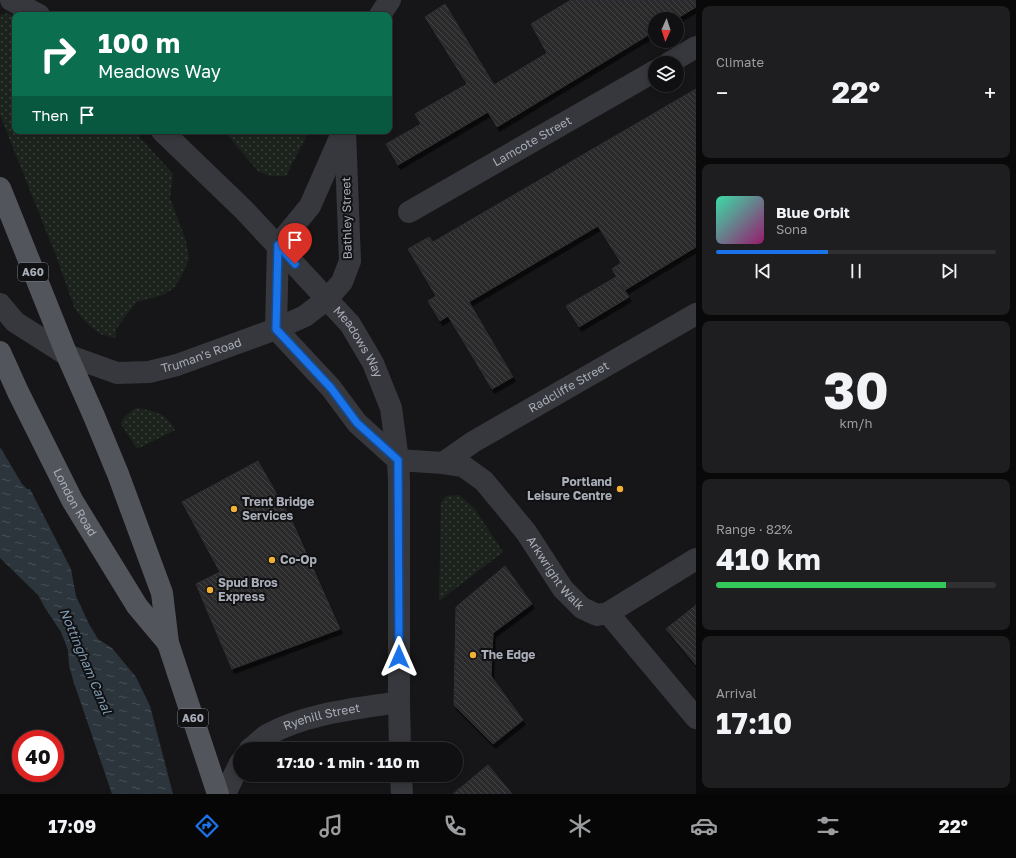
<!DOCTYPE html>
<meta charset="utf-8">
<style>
:root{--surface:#101012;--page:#1e1e20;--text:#f1f3f6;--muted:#9c9d9f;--line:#303032;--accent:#1a73e8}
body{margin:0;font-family:"Golos Text",sans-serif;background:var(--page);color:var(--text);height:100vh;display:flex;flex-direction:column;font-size:15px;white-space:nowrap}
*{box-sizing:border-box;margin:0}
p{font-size:13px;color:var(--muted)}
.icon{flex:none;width:22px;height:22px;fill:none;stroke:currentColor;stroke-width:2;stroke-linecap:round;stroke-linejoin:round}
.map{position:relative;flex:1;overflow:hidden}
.details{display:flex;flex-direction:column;gap:6px;padding:6px;background:#09090a;width:320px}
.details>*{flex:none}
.top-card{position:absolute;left:12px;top:12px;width:380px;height:122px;border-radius:8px;box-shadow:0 2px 6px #0003,0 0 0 1px var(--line);background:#0b6e4f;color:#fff;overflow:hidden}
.needle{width:26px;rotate:183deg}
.tools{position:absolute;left:648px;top:12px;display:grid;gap:8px}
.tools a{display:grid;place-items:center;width:36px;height:36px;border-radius:50%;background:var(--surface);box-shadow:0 2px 6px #0003,0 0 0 1px var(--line);font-size:20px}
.speed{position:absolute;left:12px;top:730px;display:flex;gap:8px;font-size:20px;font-weight:700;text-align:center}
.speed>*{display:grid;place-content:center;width:52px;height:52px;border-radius:50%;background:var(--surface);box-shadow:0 2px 6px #0003,0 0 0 1px var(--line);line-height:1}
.speed .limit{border:6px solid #d22;background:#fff;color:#111}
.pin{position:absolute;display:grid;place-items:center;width:34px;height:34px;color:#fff;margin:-41px -17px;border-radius:50% 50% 50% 0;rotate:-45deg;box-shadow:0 0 4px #0007}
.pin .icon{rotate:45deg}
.me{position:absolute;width:44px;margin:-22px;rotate:0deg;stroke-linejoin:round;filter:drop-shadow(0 0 3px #0008)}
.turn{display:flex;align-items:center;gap:14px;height:84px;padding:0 20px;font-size:18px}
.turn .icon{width:52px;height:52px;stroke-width:2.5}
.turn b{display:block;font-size:28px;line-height:34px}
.then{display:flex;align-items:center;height:38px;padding:0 20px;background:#0003;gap:8px;font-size:15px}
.big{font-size:30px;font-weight:700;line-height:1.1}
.details .card{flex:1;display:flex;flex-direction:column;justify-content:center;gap:6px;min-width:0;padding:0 14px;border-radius:8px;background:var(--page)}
.details .dial{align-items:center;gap:0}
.dial b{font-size:52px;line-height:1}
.song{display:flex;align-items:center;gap:12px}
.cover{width:48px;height:48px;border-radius:6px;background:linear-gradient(135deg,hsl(160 70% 55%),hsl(320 70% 35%))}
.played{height:4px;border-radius:2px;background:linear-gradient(90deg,var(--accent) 40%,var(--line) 40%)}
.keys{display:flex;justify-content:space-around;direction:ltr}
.heat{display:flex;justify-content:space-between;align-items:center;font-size:22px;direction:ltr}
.charge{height:6px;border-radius:3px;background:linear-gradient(90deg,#34c759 82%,var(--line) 0)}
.trip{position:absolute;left:233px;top:742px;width:230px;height:40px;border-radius:20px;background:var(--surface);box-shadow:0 2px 6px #0003,0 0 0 1px var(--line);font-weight:700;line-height:40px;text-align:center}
.menu{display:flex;height:64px;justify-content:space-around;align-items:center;background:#060607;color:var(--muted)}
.menu .icon{width:28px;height:28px}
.menu .current{color:var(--accent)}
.menu b{font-size:18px;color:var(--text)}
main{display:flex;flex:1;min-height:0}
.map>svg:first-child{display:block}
.grass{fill:url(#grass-dots)}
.water{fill:url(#water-ripples)}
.building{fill:url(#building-back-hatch);stroke:#303034;filter:url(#shadow)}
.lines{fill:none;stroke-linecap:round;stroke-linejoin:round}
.minor{stroke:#37383d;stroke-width:22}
.major{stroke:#53555c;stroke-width:22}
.route-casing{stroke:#114b97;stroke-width:10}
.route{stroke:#1a73e8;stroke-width:7}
.poi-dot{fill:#f2b134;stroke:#111113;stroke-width:1.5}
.labels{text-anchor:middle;stroke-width:4;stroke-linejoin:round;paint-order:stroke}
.shield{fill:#111113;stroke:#7b7e86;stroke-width:1}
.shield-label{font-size:11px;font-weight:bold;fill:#a8adb8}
.street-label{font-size:12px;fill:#a8adb8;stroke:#111113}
.poi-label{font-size:12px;font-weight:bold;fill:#a8adb8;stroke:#111113;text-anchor:start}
.water-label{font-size:13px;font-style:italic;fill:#7f9bb3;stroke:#111113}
</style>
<main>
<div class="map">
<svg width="696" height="794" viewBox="0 0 696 794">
<defs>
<pattern id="grass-dots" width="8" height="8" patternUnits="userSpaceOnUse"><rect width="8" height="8" fill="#1c231d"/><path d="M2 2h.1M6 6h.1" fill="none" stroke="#3a403c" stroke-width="1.8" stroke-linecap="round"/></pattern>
<pattern id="water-ripples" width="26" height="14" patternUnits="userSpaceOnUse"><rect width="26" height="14" fill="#2c353c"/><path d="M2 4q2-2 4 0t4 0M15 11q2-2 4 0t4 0" fill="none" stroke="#485056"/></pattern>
<pattern id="building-back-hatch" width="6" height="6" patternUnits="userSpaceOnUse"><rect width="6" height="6" fill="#29292c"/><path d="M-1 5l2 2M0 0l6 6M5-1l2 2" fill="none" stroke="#454548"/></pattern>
<filter id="shadow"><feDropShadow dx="2.5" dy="4.5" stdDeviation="0" flood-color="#0009"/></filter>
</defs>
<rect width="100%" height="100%" fill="#161618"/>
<!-- grass -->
<g class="grass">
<polygon points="9,13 15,19 15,131 134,131 173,174 170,198 186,241 189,259 181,277 174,288 163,295 136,302 116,329 116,338 100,334 86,322 75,309 57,258 0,115 0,15"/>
<polygon points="224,131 307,131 305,139 286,176 269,176 258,171"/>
<path d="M136,408C154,411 165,412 175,430L137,449L121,424L124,417Z"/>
<polygon points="459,495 474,508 503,552 439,601 441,502 446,496"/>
</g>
<!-- water -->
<polygon class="water" points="0,447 22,484 27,489 30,489 71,569 76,596 89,624 98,639 112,648 136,677 150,706 173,794 112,794 73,680 69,665 68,650 61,632 45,608 38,595 0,558"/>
<!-- building -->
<g class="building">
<polygon points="571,0 696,0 696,7 676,19 655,19 655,31 497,127 488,112 398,165 386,144 421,124 415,114 467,84 425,17 445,4 494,85 547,53 531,24"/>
<polygon points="696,89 696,247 625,290 612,269 621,263 598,226 469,302 513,377 492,389 448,316 440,321 428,301 436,296 408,249 429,237 433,242"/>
<polygon points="616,277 629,297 579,327 566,306"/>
<polygon points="258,461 292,521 340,629 232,669 196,584 220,572 182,502"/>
<polygon points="505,566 532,604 493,633 491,676 523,720 493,744 454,705 456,607"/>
<polygon points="696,605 696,665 666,629"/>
<polygon points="488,765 512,794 453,794"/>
</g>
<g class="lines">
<!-- minor -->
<g class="minor">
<polyline points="11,0 39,15"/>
<polyline points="380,15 390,0"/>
<polyline points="669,63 696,47"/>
<path id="s1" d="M162,131L244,210L350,324L373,363L391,408L398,460L399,480V702L400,749"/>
<polyline points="343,131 310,206 278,245 276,329 331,388 357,423 398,460"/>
<path id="s2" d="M409,212L655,71"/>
<path id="s3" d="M0,304L15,322L67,355L117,373L149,372L177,365L276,329L305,316L327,299L342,282L350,261L345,131"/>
<path id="s4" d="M398,460L443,463L463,466L484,481L526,532L563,589L582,608L597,615L608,613L696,559"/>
<path id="s5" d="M443,463L473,442L696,314"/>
<polyline points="608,613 696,718"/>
<path id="s6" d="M250,749C256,745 261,739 267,735C307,713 355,709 399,702"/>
<polyline points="401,775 402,794"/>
<polyline points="225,794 240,763"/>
</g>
<!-- major -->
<g class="major">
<polyline points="0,188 67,355 94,416 118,474 162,593 168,643 218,794"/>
<path id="s7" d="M0,352L18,392L72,500L137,606L168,643"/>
</g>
</g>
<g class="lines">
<!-- route casing -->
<g class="route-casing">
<polyline id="route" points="295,264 278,245 276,329 331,388 357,423 398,460 399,657"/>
</g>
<!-- route -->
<use href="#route" class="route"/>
</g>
<!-- markers -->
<g class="poi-dot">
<circle cx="620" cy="489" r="4"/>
<circle cx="234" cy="509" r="4"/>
<circle cx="272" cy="560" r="4"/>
<circle cx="210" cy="590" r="4"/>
<circle cx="473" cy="655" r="4"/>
</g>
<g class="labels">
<!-- shield labels -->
<g class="shield">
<rect x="18" y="263" width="30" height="18" rx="3"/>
<rect x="178" y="709" width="30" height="18" rx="3"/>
</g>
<g class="shield-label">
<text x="33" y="276">A60</text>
<text x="193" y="722">A60</text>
</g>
<!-- street labels -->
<g class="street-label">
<text dy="4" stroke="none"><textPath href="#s2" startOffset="142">Lamcote Street</textPath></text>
<text transform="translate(347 218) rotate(-91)" y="4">Bathley Street</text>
<text dy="4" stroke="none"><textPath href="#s1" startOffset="289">Meadows Way</textPath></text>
<text dy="4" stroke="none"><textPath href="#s3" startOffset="225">Truman's Road</textPath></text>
<text dy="4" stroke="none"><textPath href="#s5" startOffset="147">Radcliffe Street</textPath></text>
<text dy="4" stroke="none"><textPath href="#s7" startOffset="168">London Road</textPath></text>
<text dy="4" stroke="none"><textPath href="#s4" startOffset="208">Arkwright Walk</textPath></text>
<text dy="4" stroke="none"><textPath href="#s6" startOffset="80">Ryehill Street</textPath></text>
</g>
<!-- poi labels -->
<g class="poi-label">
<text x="612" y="486" text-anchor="end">Portland<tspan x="612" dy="14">Leisure Centre</tspan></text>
<text x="242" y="506">Trent Bridge<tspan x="242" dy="14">Services</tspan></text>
<text x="280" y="564">Co-Op</text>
<text x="218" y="587">Spud Bros<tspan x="218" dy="14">Express</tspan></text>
<text x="481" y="659">The Edge</text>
</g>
<!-- water labels -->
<g class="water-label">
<text transform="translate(86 661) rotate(67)" y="5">Nottingham Canal</text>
</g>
</g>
</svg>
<div class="tools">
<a><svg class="needle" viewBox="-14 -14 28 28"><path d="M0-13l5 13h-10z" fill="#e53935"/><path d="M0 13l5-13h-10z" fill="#9c9d9f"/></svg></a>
<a><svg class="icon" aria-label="layers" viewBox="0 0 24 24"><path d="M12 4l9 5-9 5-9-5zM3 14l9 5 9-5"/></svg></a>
</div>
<div class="speed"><div class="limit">40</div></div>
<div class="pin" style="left:295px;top:264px;background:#d93025"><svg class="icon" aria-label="arrive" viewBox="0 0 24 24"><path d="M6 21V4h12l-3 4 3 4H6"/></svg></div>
<svg class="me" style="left:399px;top:657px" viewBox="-20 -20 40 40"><path d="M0-17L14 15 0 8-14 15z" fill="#1a73e8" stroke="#fff" stroke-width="4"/></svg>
<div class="trip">17:10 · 1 min · 110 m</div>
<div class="top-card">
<div class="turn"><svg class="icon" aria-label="right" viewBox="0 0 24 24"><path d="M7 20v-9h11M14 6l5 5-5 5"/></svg><div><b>100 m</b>Meadows Way</div></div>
<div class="then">Then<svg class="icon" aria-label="arrive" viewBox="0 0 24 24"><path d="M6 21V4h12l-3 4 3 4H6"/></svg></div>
</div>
</div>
<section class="details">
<div class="card"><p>Climate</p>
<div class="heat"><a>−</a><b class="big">22°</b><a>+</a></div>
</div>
<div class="card">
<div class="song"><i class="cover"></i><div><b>Blue Orbit</b><p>Sona</p></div></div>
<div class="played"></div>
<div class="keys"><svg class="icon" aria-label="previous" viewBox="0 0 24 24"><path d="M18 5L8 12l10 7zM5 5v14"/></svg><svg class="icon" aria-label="pause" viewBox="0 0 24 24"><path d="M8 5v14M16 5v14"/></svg><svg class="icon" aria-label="next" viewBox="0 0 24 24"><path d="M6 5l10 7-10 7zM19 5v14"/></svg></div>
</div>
<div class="card dial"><b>30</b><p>km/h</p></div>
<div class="card"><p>Range · 82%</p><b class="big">410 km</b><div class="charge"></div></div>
<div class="card"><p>Arrival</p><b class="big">17:10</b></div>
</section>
</main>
<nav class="menu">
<b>17:09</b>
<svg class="icon current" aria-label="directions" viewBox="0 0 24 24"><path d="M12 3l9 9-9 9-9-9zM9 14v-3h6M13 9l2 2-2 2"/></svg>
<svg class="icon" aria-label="music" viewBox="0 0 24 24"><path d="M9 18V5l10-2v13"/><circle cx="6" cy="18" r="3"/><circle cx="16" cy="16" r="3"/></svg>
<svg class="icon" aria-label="phone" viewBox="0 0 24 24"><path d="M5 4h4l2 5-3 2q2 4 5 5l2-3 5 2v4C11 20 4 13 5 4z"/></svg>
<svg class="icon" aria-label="climate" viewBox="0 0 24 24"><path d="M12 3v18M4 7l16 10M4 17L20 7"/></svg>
<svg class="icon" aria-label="car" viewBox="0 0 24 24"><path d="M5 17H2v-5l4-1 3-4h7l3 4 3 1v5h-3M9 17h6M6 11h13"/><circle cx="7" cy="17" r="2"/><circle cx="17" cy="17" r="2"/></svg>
<svg class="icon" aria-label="filters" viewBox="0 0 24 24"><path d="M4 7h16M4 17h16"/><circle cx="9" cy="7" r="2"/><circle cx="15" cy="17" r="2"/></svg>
<b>22°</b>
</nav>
